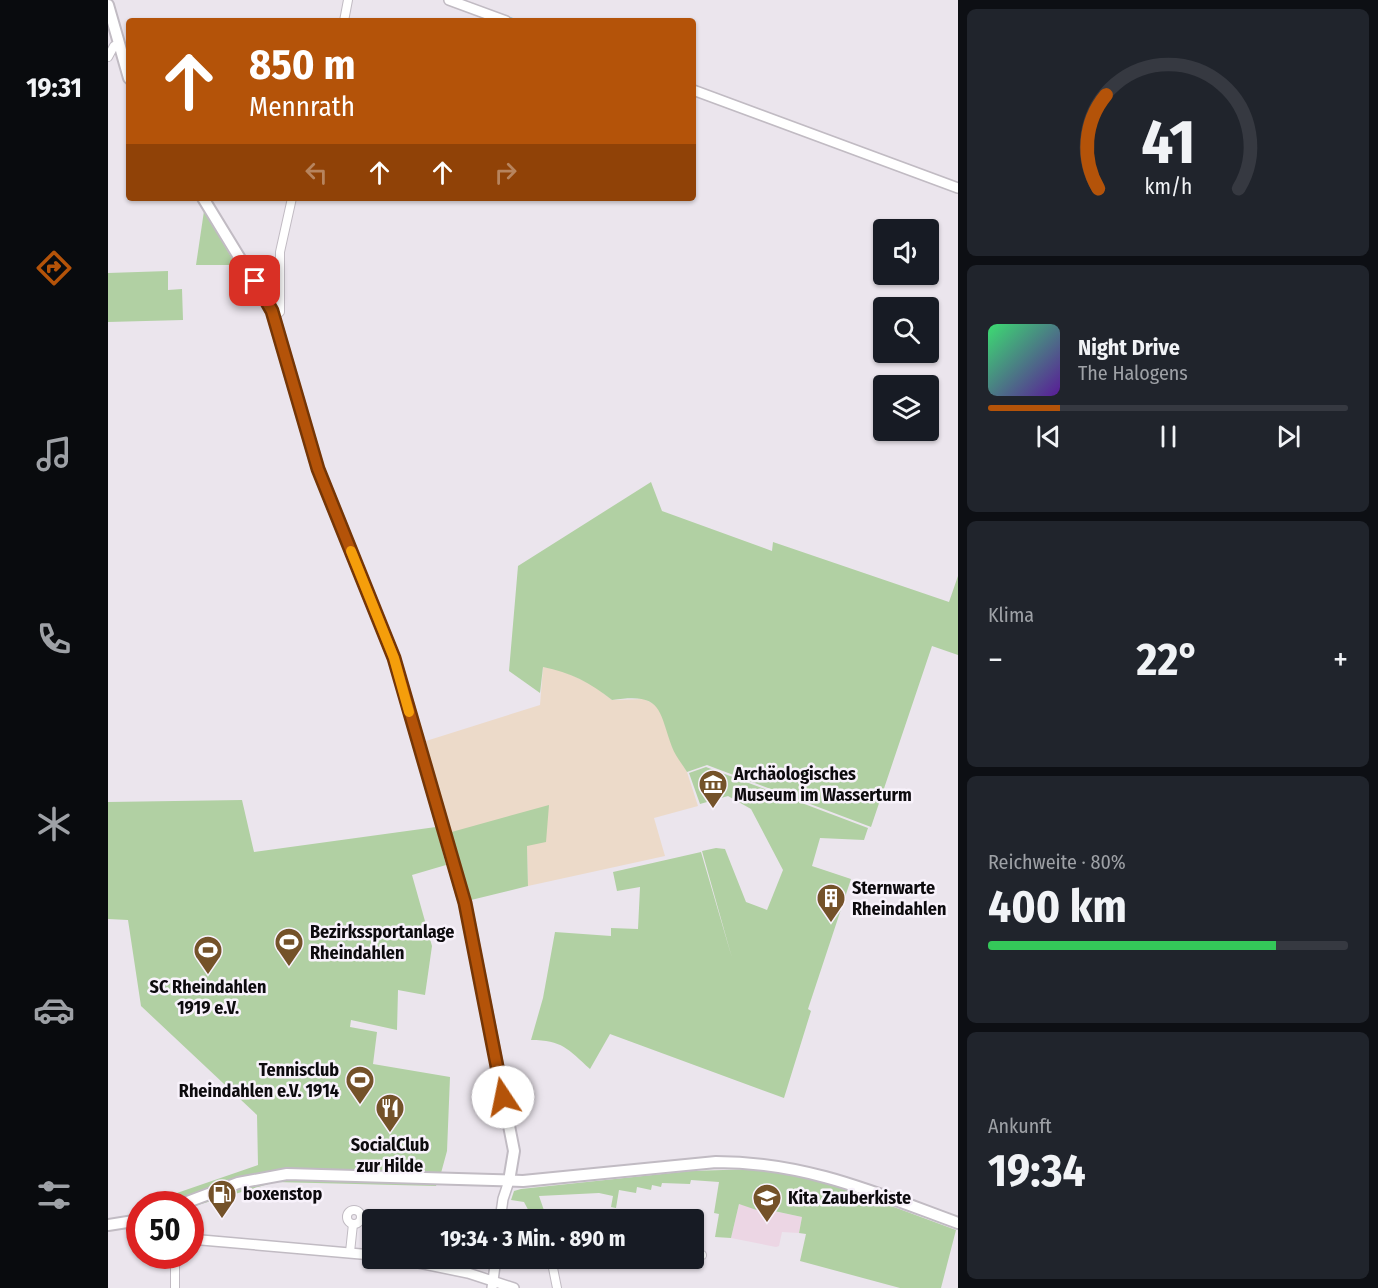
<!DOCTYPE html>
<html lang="de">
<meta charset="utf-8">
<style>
:root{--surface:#171b24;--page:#20242c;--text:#f1f3f6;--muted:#9ea1a6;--line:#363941;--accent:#b45309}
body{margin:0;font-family:"Fira Sans Condensed",sans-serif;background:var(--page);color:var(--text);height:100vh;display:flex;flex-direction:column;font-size:22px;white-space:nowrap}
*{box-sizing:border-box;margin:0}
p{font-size:20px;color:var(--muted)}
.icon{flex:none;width:33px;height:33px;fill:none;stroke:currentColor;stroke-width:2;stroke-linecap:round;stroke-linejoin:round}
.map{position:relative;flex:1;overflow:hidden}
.panel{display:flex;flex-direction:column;gap:9px;padding:9px;background:#0d0f14;width:420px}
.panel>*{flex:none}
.top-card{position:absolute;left:18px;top:18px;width:570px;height:183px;border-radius:6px;box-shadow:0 2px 4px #0004;background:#b45309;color:#fff;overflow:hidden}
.controls{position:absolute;left:765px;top:219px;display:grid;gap:12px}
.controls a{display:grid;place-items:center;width:66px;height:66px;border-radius:6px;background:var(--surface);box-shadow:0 2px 4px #0004;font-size:30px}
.speed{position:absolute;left:18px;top:1191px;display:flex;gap:12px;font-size:30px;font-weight:700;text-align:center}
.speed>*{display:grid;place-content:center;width:78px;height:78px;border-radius:50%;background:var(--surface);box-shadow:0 2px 4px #0004;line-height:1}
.speed .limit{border:9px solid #d22;background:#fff;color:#111}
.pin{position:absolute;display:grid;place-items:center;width:51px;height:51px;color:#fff;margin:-26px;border-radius:12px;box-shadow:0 3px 9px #0006}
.me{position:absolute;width:66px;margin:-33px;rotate:349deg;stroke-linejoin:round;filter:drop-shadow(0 0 4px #0008)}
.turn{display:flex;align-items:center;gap:21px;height:126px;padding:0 24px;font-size:27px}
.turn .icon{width:78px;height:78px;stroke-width:2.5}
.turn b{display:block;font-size:42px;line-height:51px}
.lanes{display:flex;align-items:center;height:57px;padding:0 24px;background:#0003;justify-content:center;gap:30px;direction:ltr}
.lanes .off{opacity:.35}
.big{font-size:45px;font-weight:700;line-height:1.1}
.panel .widget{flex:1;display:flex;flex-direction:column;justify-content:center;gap:9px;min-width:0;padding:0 21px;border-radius:9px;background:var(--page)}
.panel .dial{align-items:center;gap:0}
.dial svg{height:156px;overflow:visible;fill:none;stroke:var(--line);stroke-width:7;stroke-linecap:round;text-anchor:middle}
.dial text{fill:var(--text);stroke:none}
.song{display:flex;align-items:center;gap:18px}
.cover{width:72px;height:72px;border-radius:9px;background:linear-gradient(135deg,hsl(140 70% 55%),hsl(270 70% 35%))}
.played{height:6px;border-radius:3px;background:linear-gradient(90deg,var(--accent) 20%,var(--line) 20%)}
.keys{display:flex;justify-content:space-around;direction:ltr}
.heat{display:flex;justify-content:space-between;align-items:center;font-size:33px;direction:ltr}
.charge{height:9px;border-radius:4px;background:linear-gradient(90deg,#34c759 80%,var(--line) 0)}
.trip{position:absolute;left:254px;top:1209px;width:342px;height:60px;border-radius:6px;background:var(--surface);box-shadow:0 2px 4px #0004;font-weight:700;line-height:60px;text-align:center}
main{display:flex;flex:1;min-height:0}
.tab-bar{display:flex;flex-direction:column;width:108px;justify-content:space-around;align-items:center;background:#090b0e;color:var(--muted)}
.tab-bar .icon{width:42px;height:42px}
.tab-bar .current{color:var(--accent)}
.tab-bar b{font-size:27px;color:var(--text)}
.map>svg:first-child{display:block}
.commercial{fill:#ecdac9}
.education{fill:#ecd6e4}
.green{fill:#b1d0a3}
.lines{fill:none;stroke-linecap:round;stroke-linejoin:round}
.stream{stroke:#70cbee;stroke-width:2}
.minor-casing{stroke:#c1bbc3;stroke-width:10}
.tertiary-casing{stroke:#c1bbc3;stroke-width:12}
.secondary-casing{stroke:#c1bbc3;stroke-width:14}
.minor{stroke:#fff;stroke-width:8}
.tertiary{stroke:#fff;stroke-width:9}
.secondary{stroke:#fff;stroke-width:10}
.route-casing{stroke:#753606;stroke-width:15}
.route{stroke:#b45309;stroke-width:10}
.slow{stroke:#f59e0b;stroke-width:10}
.labels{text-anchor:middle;stroke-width:5;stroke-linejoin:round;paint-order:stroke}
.poi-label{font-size:18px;font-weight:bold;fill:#0d0b0e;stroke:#f8f2fb;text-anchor:start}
</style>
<main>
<nav class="tab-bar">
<b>19:31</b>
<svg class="icon current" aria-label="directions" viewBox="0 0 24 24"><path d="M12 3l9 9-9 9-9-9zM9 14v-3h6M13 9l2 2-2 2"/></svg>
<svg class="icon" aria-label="music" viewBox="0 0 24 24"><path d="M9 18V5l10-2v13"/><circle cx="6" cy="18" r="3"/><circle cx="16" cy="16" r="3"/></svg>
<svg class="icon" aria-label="phone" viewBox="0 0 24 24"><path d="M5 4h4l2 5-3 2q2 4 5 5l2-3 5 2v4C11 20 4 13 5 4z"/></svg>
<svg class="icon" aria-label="climate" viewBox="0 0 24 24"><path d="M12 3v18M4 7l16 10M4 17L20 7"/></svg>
<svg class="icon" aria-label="car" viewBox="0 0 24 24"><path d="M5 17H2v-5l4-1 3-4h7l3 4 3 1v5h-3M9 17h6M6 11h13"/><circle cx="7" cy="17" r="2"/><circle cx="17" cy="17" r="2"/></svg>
<svg class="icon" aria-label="filters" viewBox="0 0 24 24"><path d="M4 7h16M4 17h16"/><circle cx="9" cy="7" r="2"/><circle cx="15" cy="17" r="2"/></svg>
</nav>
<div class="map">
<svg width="850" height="1288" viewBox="0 0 850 1288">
<rect width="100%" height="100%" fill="#ebe5ed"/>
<!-- commercial -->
<polygon class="commercial" points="435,667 453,670 485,685 504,700 536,699 550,706 558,722 565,748 579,772 590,806 546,818 557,856 420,886 419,846 340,835 318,741 432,705"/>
<!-- education -->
<polygon class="education" points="631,1204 694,1217 691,1233 674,1232 671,1246 668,1247 623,1238"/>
<!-- green -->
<g class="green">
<polygon points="96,211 128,265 88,265"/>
<polygon points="60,271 60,290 74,289 75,320 0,322 0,273"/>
<path d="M543,482L554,511L664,551L665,542L841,602L850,576V655L824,646L763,827L599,765L579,772C574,764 567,755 564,747C550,708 554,693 504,700C483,683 462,672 435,667L432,693L401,671L410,566Z"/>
<path d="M598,767L760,828L756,840L712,838L704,866L743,879L700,1009L703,1011L676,1098L502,1034L482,1069C460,1049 454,1040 423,1040L435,998L447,932L503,936V928L530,929L532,887L509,891L505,872L593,852L624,958L594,851L608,848L617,849L638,902L659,910L675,870L643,809L620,796L592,804L581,773Z"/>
<polygon points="134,800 146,852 328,827 338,865 304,875 324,946 317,995 290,990 289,1030 243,1020 242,1027 269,1032 265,1064 342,1077 339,1151 333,1173 180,1169 140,1176 64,1204 37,1204 150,1165 149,1115 33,1006 20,920 0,919 0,802"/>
<polygon points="441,805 438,842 419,846 420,886 359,901 340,833"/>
<polygon points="649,1169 721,1183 848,1230 833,1288 792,1288 692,1261 698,1234 691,1233 694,1217 666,1211 660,1214 631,1204 623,1238 607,1237 611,1214 606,1213 611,1182 583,1180 582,1184 554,1183 553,1187 544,1185 543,1190 529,1187 528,1193 511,1190 508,1208 503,1207 505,1196 491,1193 431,1196 439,1219 425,1219 416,1202 403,1200 406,1191 413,1189 582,1171"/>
<polygon points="175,1178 329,1183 328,1186 167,1182 83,1207 127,1188"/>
</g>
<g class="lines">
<!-- stream -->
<polyline class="stream" points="402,18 410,21"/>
<!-- minor casing -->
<g class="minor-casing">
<g id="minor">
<polyline points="236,21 240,0"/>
<polyline points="0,57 6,46 10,44"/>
<polyline points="166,317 172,312 172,252 184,198"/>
<circle cx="246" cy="1217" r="7"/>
<polyline points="242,1252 245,1224"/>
<polyline points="67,1256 67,1288"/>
<polyline points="585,1257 594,1255"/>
<polyline points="443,1258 449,1288"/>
</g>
</g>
<!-- tertiary casing -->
<g class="tertiary-casing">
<g id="tertiary">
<polyline points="341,0 398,21"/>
<polyline points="585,90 850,188"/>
<polyline points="392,1220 395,1199 401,1181"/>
<polyline points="82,1239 264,1255"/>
<polyline points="286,1258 360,1273 406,1288"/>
<polyline points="384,1288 388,1258"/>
</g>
</g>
<!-- secondary casing -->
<g class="secondary-casing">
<g id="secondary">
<polyline points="0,5 21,78"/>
<polyline points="95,198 164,311 210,469 286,658 357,903 406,1151 401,1181"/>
<path d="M74,1204L130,1183L179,1174L415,1181L608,1162C698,1162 768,1193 850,1223"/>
<polyline points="0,1225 32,1220"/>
</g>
</g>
<!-- minor -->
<use href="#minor" class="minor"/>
<!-- tertiary -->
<use href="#tertiary" class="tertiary"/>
<!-- secondary -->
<use href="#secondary" class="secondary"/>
</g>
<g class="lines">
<!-- route casing -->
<g class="route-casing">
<polyline id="route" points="147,281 164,311 210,469 286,658 357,903 395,1097"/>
</g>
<!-- route -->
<use href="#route" class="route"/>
<!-- slow -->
<polyline class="slow" points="243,551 286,658 301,712"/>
</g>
<!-- icons -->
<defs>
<g id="museum-pin" transform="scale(1.5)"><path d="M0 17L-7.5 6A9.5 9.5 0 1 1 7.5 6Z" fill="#745229" stroke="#f8f2fb"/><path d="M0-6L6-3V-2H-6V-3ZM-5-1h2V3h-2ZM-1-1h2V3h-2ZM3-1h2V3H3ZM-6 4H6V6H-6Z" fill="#fff"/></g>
<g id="building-pin" transform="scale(1.5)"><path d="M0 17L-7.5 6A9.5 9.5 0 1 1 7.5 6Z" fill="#745229" stroke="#f8f2fb"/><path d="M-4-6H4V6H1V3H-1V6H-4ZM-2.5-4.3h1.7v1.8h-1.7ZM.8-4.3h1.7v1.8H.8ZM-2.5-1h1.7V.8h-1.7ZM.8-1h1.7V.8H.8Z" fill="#fff"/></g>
<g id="stadium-pin" transform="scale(1.5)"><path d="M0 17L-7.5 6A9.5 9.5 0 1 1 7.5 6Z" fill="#745229" stroke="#f8f2fb"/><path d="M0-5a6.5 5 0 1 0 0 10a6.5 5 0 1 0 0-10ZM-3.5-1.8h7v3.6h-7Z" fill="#fff"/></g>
<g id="restaurant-pin" transform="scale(1.5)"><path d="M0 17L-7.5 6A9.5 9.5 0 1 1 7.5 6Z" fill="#745229" stroke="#f8f2fb"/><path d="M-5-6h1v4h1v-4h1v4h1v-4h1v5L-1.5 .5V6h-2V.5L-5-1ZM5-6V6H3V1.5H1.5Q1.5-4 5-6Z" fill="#fff"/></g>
<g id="fuel-pin" transform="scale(1.5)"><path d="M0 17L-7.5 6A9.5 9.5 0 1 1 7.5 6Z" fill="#745229" stroke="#f8f2fb"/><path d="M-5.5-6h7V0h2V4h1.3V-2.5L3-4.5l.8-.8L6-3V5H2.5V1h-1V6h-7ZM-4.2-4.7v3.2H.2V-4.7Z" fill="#fff"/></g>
<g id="school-pin" transform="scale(1.5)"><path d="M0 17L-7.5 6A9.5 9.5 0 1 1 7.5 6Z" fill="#745229" stroke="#f8f2fb"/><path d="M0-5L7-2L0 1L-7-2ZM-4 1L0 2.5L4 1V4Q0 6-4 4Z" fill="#fff"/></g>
</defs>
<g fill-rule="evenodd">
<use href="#museum-pin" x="605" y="784"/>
<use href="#building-pin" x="723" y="898"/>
<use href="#stadium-pin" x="181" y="942"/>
<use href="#stadium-pin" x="100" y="950"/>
<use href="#stadium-pin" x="252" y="1080"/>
<use href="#restaurant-pin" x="282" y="1108"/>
<use href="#fuel-pin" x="114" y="1194"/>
<use href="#school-pin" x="659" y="1198"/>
</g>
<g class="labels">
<!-- poi labels -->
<g class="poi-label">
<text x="626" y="780">Archäologisches<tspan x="626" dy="21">Museum im Wasserturm</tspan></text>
<text x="744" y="894">Sternwarte<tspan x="744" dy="21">Rheindahlen</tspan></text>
<text x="202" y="938">Bezirkssportanlage<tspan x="202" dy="21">Rheindahlen</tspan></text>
<text x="100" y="993" text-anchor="middle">SC Rheindahlen<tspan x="100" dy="21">1919 e.V.</tspan></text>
<text x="231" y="1076" text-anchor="end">Tennisclub<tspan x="231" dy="21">Rheindahlen e.V. 1914</tspan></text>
<text x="282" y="1151" text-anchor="middle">SocialClub<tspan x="282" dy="21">zur Hilde</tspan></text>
<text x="135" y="1200">boxenstop</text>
<text x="680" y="1204">Kita Zauberkiste</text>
</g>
</g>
</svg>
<div class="controls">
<a><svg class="icon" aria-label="sound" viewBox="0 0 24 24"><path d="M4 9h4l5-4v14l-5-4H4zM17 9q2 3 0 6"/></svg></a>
<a><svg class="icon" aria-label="search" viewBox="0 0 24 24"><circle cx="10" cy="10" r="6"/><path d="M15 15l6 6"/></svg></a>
<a><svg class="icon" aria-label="layers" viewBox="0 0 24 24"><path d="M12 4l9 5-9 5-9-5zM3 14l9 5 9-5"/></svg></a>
</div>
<div class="speed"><div class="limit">50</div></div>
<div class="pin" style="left:147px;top:281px;background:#d93025"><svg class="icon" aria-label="arrive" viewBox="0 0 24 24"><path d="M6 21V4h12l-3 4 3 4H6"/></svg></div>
<svg class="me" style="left:395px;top:1097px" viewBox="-20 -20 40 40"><circle r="19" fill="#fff"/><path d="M0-13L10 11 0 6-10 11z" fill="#b45309"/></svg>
<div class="trip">19:34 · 3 Min. · 890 m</div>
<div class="top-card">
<div class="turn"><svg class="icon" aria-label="ahead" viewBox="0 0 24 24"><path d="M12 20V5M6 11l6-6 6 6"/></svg><div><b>850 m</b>Mennrath</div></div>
<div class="lanes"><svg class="icon off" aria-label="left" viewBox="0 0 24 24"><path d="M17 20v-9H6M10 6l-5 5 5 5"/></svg><svg class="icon" aria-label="ahead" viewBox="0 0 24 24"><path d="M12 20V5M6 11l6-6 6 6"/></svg><svg class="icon" aria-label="ahead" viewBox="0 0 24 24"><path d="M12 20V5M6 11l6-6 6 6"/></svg><svg class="icon off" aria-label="right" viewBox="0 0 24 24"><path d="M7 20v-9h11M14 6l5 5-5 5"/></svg></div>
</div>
</div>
<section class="panel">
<div class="widget dial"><svg viewBox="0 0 100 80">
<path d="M14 69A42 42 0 1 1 86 69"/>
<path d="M14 69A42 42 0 0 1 18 21" stroke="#b45309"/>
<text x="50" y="56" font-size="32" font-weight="700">41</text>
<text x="50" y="72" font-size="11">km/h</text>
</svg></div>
<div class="widget">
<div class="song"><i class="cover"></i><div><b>Night Drive</b><p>The Halogens</p></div></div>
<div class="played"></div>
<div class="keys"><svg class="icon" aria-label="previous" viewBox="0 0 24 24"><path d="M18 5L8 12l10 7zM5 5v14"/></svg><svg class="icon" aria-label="pause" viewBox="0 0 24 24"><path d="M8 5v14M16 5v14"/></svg><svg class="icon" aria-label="next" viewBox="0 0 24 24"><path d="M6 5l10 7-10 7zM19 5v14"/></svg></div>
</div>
<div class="widget"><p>Klima</p>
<div class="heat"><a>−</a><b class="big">22°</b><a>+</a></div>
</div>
<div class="widget"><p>Reichweite · 80%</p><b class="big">400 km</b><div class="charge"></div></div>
<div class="widget"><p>Ankunft</p><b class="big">19:34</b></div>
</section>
</main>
